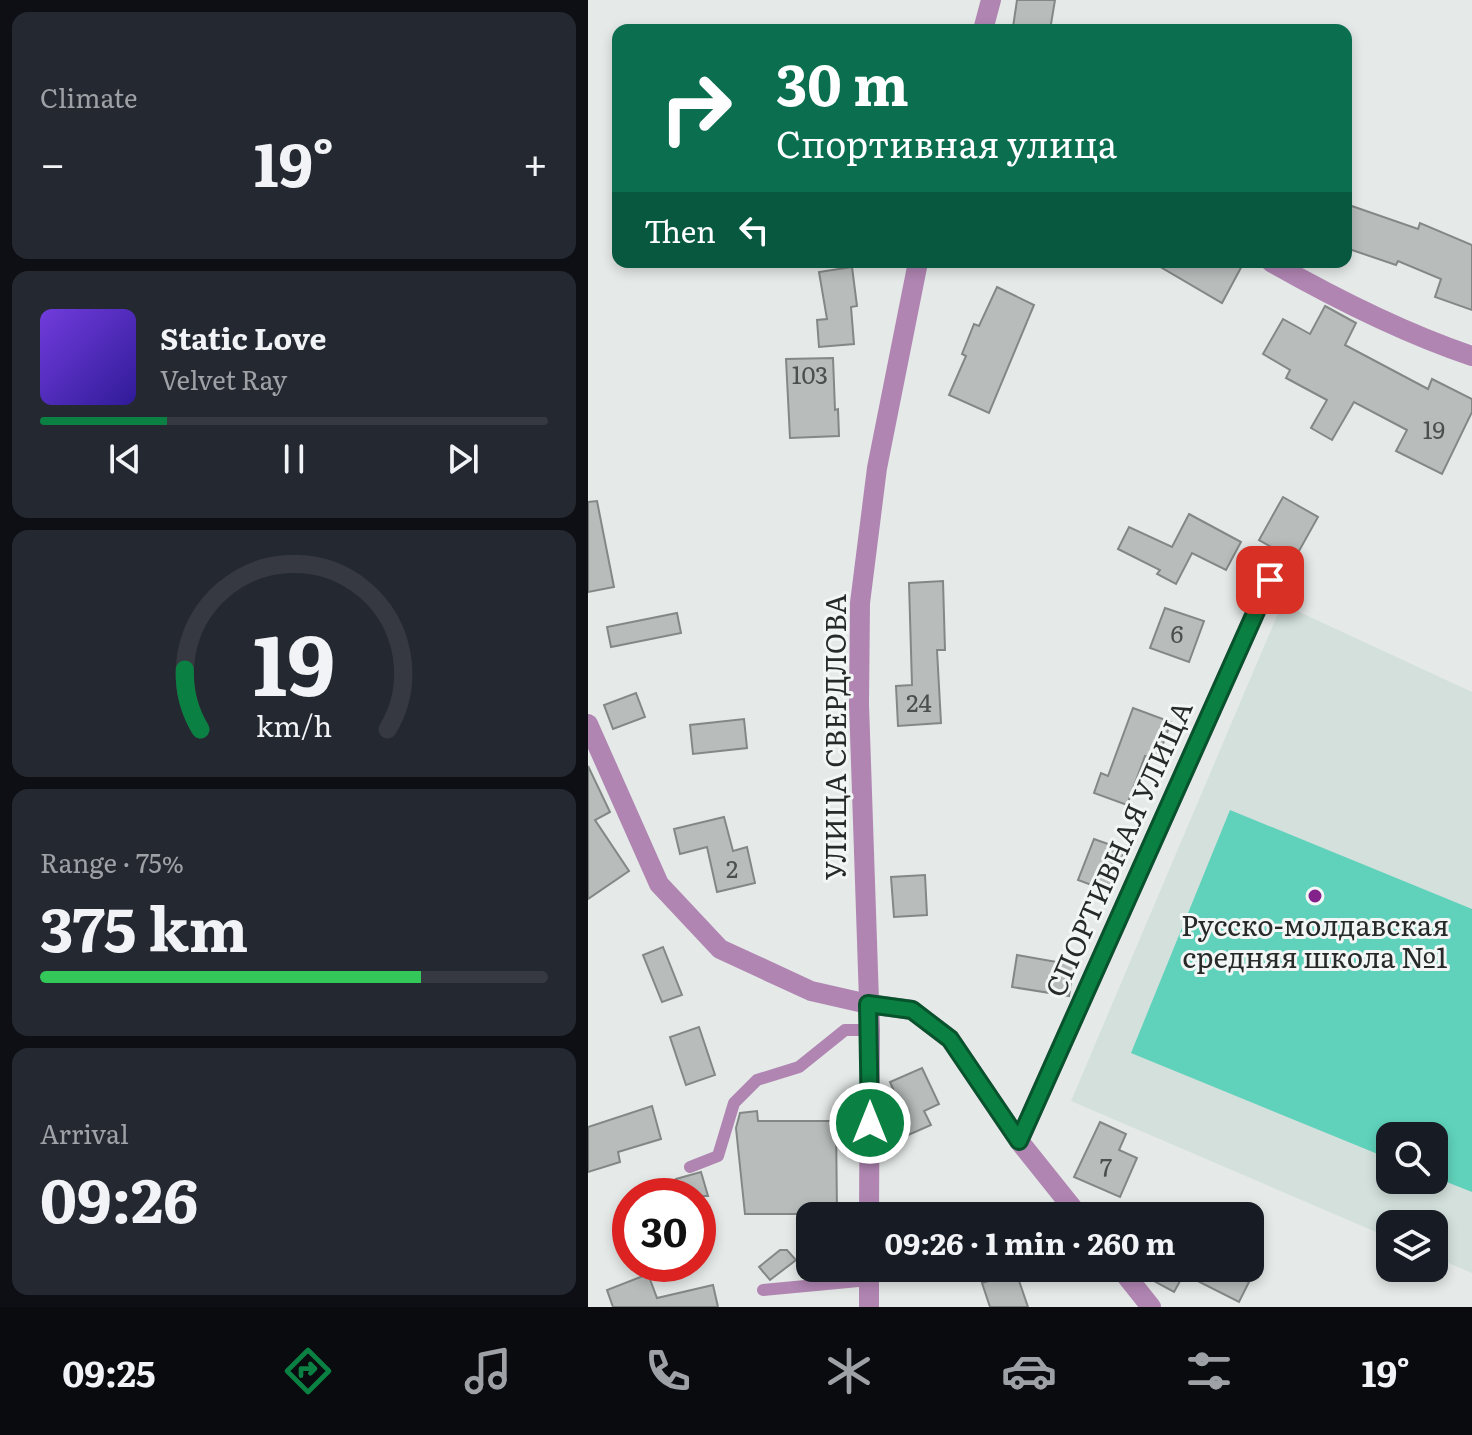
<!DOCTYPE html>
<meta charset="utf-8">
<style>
:root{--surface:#171b24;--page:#242831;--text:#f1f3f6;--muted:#9ea1a6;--line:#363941;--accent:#0b8043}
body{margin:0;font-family:Literata,serif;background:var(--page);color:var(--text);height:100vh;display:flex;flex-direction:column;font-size:30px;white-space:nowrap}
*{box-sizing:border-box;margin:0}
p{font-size:26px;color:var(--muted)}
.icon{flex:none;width:44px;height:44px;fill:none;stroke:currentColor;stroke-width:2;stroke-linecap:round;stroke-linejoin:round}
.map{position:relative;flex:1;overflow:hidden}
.drawer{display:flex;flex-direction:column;gap:12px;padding:12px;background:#0d0f14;width:588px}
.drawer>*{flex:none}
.top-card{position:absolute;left:24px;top:24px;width:740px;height:244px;border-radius:16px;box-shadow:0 4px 12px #0003;background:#0b6e4f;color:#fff;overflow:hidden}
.buttons{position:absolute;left:788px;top:1122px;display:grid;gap:16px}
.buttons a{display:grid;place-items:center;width:72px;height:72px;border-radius:16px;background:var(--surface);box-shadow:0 4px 12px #0003;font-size:40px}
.speed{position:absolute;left:24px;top:1178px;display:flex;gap:16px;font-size:40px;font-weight:700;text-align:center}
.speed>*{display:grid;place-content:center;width:104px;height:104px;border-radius:50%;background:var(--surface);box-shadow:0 4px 12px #0003;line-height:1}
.speed .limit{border:12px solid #d22;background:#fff;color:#111}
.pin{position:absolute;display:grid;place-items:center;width:68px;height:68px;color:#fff;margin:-34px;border-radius:16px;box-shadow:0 4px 12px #0006}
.me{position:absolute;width:88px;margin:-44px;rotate:0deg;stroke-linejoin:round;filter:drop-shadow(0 0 6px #0008)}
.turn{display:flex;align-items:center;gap:28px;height:168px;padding:0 32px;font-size:36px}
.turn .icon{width:104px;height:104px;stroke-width:2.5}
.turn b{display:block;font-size:56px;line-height:68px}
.then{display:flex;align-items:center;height:76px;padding:0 32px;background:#0003;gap:16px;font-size:30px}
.big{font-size:60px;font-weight:700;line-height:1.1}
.drawer .widget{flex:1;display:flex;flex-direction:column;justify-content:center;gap:12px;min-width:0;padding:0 28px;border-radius:16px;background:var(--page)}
.drawer .dial{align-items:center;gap:0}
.dial svg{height:208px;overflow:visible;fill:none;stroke:var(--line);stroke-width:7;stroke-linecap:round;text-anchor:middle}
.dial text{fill:var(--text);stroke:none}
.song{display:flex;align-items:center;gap:24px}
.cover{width:96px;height:96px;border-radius:12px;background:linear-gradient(135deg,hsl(260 70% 55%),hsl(250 70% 35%))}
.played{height:8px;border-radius:4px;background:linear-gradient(90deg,var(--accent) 25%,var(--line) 25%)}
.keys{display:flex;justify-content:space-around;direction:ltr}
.heat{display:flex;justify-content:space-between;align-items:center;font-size:44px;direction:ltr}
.charge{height:12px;border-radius:6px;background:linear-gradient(90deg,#34c759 75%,var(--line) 0)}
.trip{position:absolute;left:208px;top:1202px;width:468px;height:80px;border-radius:16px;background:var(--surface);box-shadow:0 4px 12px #0003;font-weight:700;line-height:80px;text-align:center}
.dock{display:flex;height:128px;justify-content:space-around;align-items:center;background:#090b0e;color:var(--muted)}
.dock .icon{width:56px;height:56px}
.dock .selected{color:var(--accent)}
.dock b{font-size:36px;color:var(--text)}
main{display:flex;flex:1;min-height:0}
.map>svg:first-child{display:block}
.built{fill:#d3e0dc;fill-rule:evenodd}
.green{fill:#60d2bb}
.building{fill:#b8bdbc;stroke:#838886;stroke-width:2}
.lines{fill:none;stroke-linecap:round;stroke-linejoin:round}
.lane{stroke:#b085b2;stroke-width:12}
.street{stroke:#b085b2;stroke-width:20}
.route-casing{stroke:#07532c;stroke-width:20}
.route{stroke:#0b8043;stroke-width:14}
.poi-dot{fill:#84228b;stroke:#f2f7f6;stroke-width:3}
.labels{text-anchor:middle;stroke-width:6;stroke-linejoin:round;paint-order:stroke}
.number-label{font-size:24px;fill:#4c4f4e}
.street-label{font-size:28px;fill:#282a2a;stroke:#f2f7f6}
.poi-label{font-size:28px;fill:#282a2a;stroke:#f2f7f6}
</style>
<main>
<section class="drawer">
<div class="widget"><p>Climate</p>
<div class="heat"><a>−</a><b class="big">19°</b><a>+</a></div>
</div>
<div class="widget">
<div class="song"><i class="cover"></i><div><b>Static Love</b><p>Velvet Ray</p></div></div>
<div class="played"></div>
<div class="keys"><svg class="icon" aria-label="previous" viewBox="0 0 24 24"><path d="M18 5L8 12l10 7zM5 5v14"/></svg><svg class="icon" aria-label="pause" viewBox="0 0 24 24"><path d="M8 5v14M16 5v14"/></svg><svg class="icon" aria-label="next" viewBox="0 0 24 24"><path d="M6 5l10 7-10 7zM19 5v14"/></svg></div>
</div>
<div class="widget dial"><svg viewBox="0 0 100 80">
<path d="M14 69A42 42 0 1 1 86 69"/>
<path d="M14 69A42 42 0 0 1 8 46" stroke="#0b8043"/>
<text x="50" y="56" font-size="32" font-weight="700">19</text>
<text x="50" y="72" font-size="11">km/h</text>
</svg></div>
<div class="widget"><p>Range · 75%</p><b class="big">375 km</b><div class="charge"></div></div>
<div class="widget"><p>Arrival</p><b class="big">09:26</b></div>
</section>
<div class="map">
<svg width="884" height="1307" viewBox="0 0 884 1307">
<rect width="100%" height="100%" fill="#e5eae8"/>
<!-- built -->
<path class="built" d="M694,604L884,692V1273L846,1257V1224H802V1238L483,1101ZM802,1136H846V1180H802Z"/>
<!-- green -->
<polygon class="green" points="642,810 884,909 884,1192 846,1177 846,1136 802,1136 802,1159 543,1053"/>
<!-- building -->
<g class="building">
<polygon points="429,0 467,0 462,30 425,27"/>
<polygon points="758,204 830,229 832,223 884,245 884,310 847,297 853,279 810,261 808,265 758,248"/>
<polygon points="564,262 656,262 634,303"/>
<polygon points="264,267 269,306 263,307 266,344 231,347 229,320 239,319 231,272"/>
<polygon points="409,287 446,305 401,413 361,395 378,356 374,354 386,324 391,326"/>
<polygon points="737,306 768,323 757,345 840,389 844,379 884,399 884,412 854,474 808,451 819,430 766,402 744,440 723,428 739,400 698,378 702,370 675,354 695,319 722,334"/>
<polygon points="245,358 247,410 250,409 251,436 202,438 198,359"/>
<polygon points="695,497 730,517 706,560 671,540"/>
<polygon points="9,501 26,587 0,592 0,502"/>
<polygon points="601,514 653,542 638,570 604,553 588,584 569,574 572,570 530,549 541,527 584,547"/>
<polygon points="355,581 357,650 349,650 353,723 310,726 308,686 324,685 321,583"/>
<polygon points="577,608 616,621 601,662 562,648"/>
<polygon points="89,613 93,633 23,647 19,627"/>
<polygon points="48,693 57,717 25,729 16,705"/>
<polygon points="545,708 583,722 569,760 557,756 539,805 506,793 513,773 520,776"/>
<polygon points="156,719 159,748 105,754 102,725"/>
<polygon points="0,766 22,812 7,820 41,871 0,899"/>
<polygon points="136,817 145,851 159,847 167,883 129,892 119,847 92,854 86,829"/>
<polygon points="506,839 537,850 522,892 490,880"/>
<polygon points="337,875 339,915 306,917 303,877"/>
<polygon points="75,947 94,995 74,1002 55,955"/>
<polygon points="429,955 486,965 481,996 424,987"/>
<polygon points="111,1027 127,1075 98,1085 82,1037"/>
<polygon points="334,1068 351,1104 336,1111 343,1125 302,1143 294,1126 295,1104 309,1098 302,1082"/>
<polygon points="64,1106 73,1139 30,1152 32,1162 0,1172 0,1127"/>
<polygon points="169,1111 170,1121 248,1121 249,1214 157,1214 148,1128 152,1113"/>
<polygon points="512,1122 538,1134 531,1150 549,1158 532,1197 486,1177"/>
<polygon points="113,1172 120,1196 93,1196 88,1179"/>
<polygon points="192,1250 199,1250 208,1260 182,1280 171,1267"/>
<polygon points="549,1268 668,1268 651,1302 596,1274 586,1292 553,1274"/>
<polygon points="428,1272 440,1307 402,1307 394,1283"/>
<polygon points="60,1274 69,1298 125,1285 130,1307 25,1307 19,1290"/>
</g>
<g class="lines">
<!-- lane -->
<g class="lane">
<polyline points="102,1167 130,1156 146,1103 169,1080 211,1067 257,1030 282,1030"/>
<polyline points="175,1290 281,1280"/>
</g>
<!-- street -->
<g class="street">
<polyline points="395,30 403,0"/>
<path d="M683,262C748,299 813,332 884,356"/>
<polyline points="0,724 71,884 132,949 223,991 280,1004 324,1010 362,1039 431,1141 491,1216"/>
<polyline points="431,1141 682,580"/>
<polyline points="281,1216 282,1030 271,704 272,603 289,468 330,262"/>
<polyline points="281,1268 281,1307"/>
<polyline points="532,1268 563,1307"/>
</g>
</g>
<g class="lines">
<!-- route casing -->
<g class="route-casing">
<polyline id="route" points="282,1123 280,1004 324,1010 362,1039 431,1141 682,580"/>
</g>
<!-- route -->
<use href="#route" class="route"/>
</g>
<!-- markers -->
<circle class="poi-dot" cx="727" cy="896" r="8"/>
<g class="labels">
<!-- number labels -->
<g class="number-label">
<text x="222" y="384">103</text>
<text x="846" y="439">19</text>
<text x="589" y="643">6</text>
<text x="331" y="712">24</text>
<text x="144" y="878">2</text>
<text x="518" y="1176">7</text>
</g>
<!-- street labels -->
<g class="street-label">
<text transform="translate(248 737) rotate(-90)" y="10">УЛИЦА СВЕРДЛОВА</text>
<text transform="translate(531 849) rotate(-66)" y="10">СПОРТИВНАЯ УЛИЦА</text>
</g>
<!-- poi labels -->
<g class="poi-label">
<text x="727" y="936">Русско-молдавская<tspan x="727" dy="32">средняя школа №1</tspan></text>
</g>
</g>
</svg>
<div class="buttons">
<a><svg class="icon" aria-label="search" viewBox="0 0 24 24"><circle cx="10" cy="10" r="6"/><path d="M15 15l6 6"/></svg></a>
<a><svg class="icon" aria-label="layers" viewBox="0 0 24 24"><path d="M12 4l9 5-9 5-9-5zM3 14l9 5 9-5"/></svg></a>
</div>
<div class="speed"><div class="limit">30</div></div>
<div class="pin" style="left:682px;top:580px;background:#d93025"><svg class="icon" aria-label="arrive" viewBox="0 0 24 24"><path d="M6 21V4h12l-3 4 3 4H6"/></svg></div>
<svg class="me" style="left:282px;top:1123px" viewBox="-20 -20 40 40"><circle r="17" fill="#0b8043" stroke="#fff" stroke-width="3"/><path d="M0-11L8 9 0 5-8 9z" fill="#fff"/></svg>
<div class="trip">09:26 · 1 min · 260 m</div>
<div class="top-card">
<div class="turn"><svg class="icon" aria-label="right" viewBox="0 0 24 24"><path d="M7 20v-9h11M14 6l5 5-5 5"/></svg><div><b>30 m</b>Спортивная улица</div></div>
<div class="then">Then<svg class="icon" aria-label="left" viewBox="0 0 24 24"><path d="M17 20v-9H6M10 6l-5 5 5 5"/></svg></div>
</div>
</div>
</main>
<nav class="dock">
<b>09:25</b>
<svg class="icon selected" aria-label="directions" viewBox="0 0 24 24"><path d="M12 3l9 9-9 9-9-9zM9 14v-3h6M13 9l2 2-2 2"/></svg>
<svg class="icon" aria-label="music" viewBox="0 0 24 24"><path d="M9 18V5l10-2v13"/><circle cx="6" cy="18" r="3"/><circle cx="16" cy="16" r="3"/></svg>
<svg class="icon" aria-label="phone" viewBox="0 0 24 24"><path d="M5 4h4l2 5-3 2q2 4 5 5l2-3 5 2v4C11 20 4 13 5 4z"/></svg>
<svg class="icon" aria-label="climate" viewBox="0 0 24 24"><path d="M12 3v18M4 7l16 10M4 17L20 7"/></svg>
<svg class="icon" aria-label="car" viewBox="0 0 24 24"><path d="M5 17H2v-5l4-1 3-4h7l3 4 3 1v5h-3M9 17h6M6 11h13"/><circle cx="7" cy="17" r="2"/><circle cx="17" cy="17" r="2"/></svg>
<svg class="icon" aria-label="filters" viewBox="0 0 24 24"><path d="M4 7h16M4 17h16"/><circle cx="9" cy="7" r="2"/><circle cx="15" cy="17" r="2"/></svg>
<b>19°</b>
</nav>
